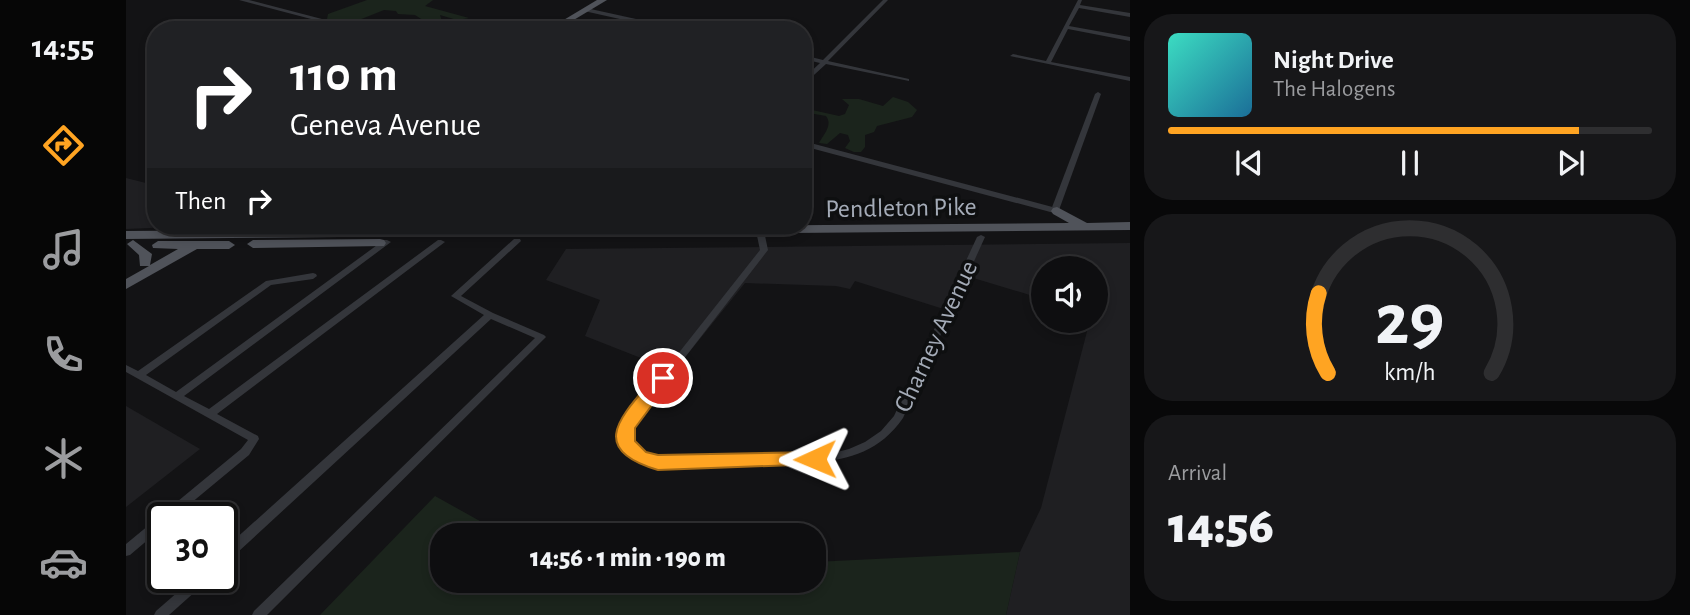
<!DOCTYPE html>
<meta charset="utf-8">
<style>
:root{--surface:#0e0e10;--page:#171719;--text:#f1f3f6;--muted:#9b9c9f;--line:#2e2e30;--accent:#ffa422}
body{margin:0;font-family:"Alegreya Sans",sans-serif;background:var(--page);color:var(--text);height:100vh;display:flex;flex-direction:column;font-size:26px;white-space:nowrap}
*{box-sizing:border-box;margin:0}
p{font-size:23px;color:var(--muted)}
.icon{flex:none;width:38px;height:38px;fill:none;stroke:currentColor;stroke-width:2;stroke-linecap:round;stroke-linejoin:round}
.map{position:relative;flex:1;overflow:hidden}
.side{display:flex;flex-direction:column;gap:14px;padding:14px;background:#080809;width:560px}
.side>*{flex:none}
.guide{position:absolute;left:21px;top:21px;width:665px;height:214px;border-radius:28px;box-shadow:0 4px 10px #0003,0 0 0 2px var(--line);background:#202124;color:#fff;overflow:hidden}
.fabs{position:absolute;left:905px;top:256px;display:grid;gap:14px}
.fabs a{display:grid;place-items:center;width:77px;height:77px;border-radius:50%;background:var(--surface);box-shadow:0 4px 10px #0003,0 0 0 2px var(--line);font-size:35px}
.speed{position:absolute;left:21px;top:502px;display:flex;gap:14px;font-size:35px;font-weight:700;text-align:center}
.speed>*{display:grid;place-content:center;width:91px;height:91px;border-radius:50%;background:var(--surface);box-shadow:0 4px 10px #0003,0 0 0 2px var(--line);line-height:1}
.speed .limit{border:4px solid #111;border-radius:10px;background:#fff;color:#111}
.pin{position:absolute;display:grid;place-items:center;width:60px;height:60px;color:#fff;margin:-30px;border:4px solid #fff;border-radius:50%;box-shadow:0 2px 7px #0007}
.me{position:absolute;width:77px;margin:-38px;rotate:269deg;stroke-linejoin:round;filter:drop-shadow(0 0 5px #0008)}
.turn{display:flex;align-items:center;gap:24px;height:147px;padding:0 28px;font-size:32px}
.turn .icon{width:91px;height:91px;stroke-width:2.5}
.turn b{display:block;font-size:49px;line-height:60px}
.then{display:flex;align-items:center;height:66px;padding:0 28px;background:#0003;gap:14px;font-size:26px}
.big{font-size:52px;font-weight:800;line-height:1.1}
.side .card{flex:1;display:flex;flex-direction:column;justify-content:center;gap:10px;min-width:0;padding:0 24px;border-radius:28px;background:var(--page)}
.side .dial{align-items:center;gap:0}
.dial svg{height:182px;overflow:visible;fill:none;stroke:var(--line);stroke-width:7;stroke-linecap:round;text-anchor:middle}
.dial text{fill:var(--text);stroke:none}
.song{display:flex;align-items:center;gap:21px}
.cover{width:84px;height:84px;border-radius:10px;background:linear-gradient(135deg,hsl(170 70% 55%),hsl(200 70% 35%))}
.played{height:7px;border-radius:4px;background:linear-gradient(90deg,var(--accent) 85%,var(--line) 85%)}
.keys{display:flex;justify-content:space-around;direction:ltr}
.trip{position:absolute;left:304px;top:523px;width:396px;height:70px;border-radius:28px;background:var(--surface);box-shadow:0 4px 10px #0003,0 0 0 2px var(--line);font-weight:800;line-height:70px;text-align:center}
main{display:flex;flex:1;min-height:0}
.dock{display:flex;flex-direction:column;width:126px;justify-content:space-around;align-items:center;background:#060606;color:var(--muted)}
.dock .icon{width:49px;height:49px}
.dock .current{color:var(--accent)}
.dock b{font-size:32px;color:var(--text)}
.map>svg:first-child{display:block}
.built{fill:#1f1f22}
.green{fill:#1b241c}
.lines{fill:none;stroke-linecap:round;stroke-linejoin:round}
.minor{fill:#34363b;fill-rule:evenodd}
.tertiary{fill:#34363b;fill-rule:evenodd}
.primary{fill:#50535a;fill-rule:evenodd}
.route{fill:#ffa422;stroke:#a66b16;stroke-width:2}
.labels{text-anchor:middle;stroke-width:7;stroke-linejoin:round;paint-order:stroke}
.street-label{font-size:26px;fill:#a4abb7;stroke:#0e0f10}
</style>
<main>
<nav class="dock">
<b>14:55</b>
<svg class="icon current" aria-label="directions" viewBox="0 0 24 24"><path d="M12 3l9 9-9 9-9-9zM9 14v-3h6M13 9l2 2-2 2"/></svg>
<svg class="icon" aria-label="music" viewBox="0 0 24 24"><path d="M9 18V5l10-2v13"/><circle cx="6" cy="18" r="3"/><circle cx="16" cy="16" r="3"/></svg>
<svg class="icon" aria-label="phone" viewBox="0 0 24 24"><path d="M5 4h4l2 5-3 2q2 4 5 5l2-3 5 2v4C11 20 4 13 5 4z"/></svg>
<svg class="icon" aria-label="climate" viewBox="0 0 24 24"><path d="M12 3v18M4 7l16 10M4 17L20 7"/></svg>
<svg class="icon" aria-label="car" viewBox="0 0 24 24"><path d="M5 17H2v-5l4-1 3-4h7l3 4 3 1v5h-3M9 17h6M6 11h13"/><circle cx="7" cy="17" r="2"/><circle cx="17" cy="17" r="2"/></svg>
</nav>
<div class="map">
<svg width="1004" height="615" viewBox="0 0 1004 615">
<rect width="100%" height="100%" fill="#131315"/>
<!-- built -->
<g class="built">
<polygon points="0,178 24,184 30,182 30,226 71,226 0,229"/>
<polygon points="1004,243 1004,615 880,615 894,552 915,508 964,320 970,320 970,268 917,268 917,299 844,277 827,312 729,281 724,289 710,286 619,283 548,371 459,336 474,300 420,280 440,249"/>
<polygon points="0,406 74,449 0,507"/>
</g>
<!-- green -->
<g class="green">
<polygon points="241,0 307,0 299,6 343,18 331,20 314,15 317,25 310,30 289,30 300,22 289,15 272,14 270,11 258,10 223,24 201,19 202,14"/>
<path d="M767,97L782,102L791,110L786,117L751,126L748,132L739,135V147L735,152H728L719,148L724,141L722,135L714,133L701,144L693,143C698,134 707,125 700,116L677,112V108L713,116L719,114L723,105L716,99H733L757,106Z"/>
<polygon points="309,496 379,535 317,536 317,581 688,581 688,562 894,552 880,615 194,615"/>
</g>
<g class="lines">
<!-- minor -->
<g class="minor">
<polygon points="757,0 762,0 702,61 783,79 783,81 700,64 677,85 677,79 694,63 677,59 677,55 697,60"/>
<polygon points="952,0 956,0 954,5 1004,13 1004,17 953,8 943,26 1004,37 1004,41 942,29 925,62 1004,77 1004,81 884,56 887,54 920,61"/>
<polygon points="460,8 551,28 553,30 543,30 458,11 457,10"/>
<polygon points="972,92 975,94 933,210 929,212 926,212 925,210 969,94"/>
<path d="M631,229H634L638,231L642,250L505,427V442L517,454L532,459L668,456L707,453L723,449L739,442L755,431L768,416L851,237L855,235L859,237L777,418C754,451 725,459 687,463L532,467L509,460L495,443V426L634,250L630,231Z"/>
<polygon points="388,239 394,239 395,241 335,296 367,313 418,335 420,337 418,339 141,615 126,615 128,611 409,338 365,319 100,563 96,564 96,551 358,315 325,296"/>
<polygon points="258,240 261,240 265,242 58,396 83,409 312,240 315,240 319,242 91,414 132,436 133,439 123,455 47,518 37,518 37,527 4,555 0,556 0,544 115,449 122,440 0,372 0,365 12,371 140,281 187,273 190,274 191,276 187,279 145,285 20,375 50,392"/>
<polygon points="68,578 82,578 80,582 43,615 28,615 30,611"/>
</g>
<!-- tertiary -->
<g class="tertiary">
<polygon points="113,0 123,0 238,30 227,30"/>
<polygon points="677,141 934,209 936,211 931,214 928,213 677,146"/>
</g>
<!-- primary -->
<g class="primary">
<polygon points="471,0 481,0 431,30 421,30"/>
<polygon points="931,207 961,223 1004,222 1004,230 0,239 0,231 943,223 927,214 925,211 927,208"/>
<polygon points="254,239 258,240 260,243 258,246 127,248 121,244 127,240"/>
<polygon points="7,240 26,254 24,265 52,249 27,248 26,245 32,241 103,241 109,245 103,249 71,249 0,289 0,279 23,266 14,266 13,255 1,244"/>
</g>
</g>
<!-- route -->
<path class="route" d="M537,372L546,378L509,428V441L520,452L532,455L689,452L696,454L699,459L696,464L532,470C457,448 499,413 531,374Z"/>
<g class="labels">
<!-- street labels -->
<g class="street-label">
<text transform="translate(775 207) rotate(-1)" y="9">Pendleton Pike</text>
<text transform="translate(809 336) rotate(-65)" y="9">Charney Avenue</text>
</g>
</g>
</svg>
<div class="fabs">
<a><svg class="icon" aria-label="sound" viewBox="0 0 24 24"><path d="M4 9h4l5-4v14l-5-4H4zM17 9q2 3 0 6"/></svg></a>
</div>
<div class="speed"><div class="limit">30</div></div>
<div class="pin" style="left:537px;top:378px;background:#d93025"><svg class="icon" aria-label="arrive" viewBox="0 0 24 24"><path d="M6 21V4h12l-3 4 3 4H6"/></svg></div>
<svg class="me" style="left:689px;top:459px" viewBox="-20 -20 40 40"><path d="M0-17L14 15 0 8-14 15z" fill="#ffa422" stroke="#fff" stroke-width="4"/></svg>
<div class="trip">14:56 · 1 min · 190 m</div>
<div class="guide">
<div class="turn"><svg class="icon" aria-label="right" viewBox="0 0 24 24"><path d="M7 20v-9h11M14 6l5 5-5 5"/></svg><div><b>110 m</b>Geneva Avenue</div></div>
<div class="then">Then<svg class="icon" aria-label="right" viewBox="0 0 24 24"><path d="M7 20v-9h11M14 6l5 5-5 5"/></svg></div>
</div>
</div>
<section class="side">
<div class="card">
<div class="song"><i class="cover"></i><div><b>Night Drive</b><p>The Halogens</p></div></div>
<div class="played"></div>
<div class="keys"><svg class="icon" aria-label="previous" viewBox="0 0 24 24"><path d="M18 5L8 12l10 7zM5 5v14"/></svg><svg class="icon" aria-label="pause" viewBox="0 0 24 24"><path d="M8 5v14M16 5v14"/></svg><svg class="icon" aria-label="next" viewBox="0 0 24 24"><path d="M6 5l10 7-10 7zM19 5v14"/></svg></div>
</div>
<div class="card dial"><svg viewBox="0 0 100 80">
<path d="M14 69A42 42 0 1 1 86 69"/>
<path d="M14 69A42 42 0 0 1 10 34" stroke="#ffa422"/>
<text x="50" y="56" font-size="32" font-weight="700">29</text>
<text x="50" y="72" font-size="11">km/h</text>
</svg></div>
<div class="card"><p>Arrival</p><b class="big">14:56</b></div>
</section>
</main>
